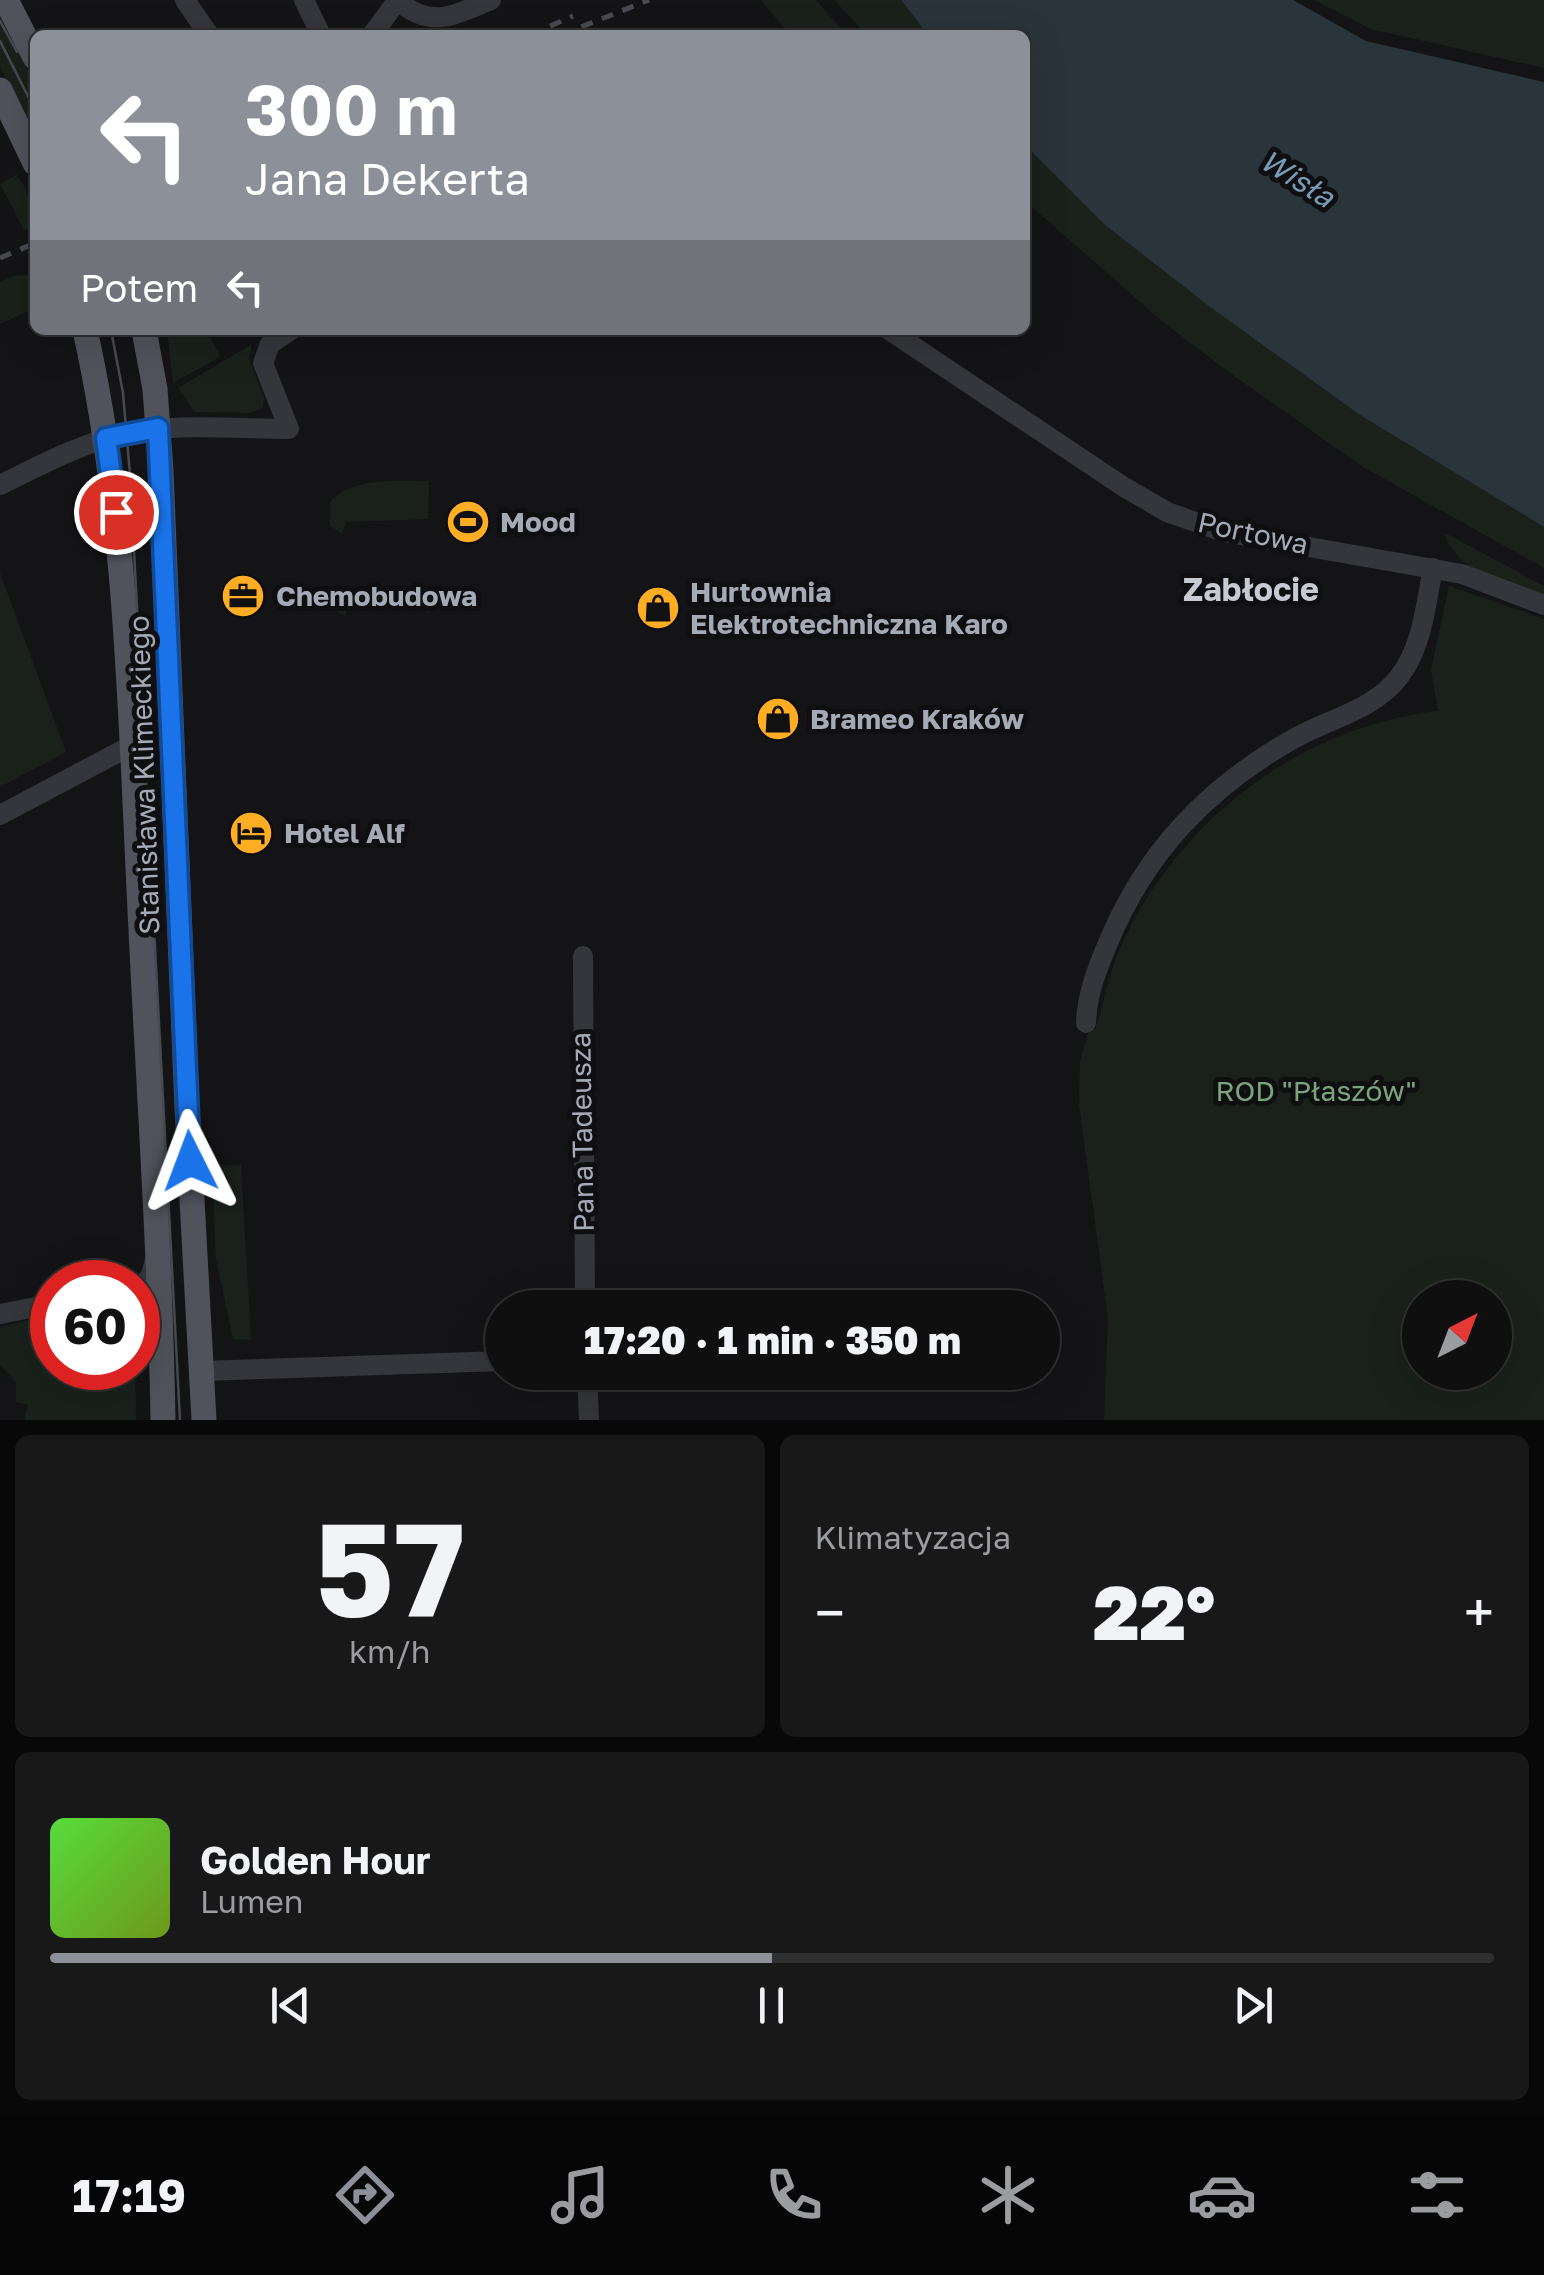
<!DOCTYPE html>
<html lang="pl">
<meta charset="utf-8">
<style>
:root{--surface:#0f0f10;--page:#181819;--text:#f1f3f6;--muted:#9b9c9f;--line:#2f2f30;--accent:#8c9099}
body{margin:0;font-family:"Golos Text",sans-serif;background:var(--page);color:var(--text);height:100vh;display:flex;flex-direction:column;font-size:38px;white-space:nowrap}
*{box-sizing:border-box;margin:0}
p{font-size:32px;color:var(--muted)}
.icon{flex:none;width:55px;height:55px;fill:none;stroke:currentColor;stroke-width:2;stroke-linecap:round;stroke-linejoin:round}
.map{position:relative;height:1420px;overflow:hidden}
.details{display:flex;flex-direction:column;gap:15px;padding:15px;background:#080809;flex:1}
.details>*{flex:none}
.hud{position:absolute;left:30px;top:30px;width:1000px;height:305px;border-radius:15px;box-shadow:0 10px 40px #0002,0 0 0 2px var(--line);background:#8c9099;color:#fff;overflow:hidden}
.needle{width:65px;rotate:42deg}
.buttons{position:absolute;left:1402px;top:1280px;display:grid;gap:20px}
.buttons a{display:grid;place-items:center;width:110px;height:110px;border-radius:50%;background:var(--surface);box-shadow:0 10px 40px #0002,0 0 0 2px var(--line);font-size:50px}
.speed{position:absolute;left:30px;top:1260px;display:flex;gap:20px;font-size:50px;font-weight:700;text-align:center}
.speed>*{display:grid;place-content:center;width:130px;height:130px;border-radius:50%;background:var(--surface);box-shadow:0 10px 40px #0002,0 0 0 2px var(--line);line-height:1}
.speed .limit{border:15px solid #d22;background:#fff;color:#111}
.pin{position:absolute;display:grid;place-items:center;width:85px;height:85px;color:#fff;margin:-42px;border:5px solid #fff;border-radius:50%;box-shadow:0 2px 10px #0007}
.me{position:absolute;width:110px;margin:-55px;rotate:357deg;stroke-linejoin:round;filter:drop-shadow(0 0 8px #0008)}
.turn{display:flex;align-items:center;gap:35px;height:210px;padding:0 50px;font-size:45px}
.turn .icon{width:130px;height:130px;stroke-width:2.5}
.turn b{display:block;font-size:70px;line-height:85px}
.then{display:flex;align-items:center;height:95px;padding:0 50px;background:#0003;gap:20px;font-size:38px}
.big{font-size:75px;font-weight:800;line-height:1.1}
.details .tile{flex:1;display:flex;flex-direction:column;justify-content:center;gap:15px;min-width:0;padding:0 35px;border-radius:15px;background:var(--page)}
.details .dial{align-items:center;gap:0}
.dial b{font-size:130px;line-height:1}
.song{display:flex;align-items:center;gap:30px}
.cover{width:120px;height:120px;border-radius:15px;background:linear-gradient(135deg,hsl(110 70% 55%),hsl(80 70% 35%))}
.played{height:10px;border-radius:5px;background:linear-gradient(90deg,var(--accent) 50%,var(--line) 50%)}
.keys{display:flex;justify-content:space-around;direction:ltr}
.heat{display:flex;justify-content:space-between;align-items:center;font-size:55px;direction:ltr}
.details .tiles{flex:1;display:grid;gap:15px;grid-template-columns:1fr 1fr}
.tile:last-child{grid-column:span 2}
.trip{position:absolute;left:485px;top:1290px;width:575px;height:100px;border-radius:50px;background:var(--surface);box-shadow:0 10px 40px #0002,0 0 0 2px var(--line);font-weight:800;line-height:100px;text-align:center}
.dock{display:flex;height:160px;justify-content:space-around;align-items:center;background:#060606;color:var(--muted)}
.dock .icon{width:70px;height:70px}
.dock .current{color:var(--accent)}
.dock b{font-size:45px;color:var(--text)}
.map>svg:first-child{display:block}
.green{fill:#1a211b;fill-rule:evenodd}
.water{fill:#29343b}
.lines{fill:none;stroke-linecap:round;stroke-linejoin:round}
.minor{stroke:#35363b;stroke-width:20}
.major{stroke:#50535b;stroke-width:25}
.tram{stroke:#474a50;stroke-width:2.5}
.rail{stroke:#474a50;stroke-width:5;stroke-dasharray:12 10;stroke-linecap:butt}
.route-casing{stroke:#114b97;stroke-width:25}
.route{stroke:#1a73e8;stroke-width:18}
.labels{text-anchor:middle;stroke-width:10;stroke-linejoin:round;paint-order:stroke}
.poi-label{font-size:28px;font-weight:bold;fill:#a4abb7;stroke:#0f0f11;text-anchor:start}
.street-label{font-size:28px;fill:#a4abb7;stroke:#0f0f11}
.park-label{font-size:28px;fill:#7aa47b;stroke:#0f0f11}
.water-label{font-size:30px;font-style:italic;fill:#789bb6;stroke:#0f0f11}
.quarter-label{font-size:32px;font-weight:bold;fill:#c6cad3;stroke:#0f0f11}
</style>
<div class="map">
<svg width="1544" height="1420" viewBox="0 0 1544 1420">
<rect width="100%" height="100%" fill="#141416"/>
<!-- green -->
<g class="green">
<polygon points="761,0 816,0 847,35 790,35"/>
<polygon points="834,0 901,0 928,35 867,35"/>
<polygon points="1314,0 1544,0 1544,68 1371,29"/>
<polygon points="0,10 35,78 35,136 0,67"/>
<polygon points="1025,145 1105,225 1210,307 1360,415 1544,527 1544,568 1363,467 1237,378 1164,323 1025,201"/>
<polygon points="16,175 25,187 35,222 35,225 24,230 0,184"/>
<polygon points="31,275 35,278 35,308 0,324 0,282 14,276"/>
<polygon points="167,330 207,330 220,357 173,383"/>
<polygon points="252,344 249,358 264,398 263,408 250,413 194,412 178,388"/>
<path d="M429,481L428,519L346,522L342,533L330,526V502C354,476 396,482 429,481Z"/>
<path d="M1447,534L1544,586V599C1502,582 1465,578 1444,535Z"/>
<polygon points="0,573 66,752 0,787"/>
<polygon points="426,585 434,588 437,606 427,613 430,603 347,605 345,616 333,610 333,592 344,587 347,597 430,595"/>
<path d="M1449,586L1544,619V1420H1104L1108,1318L1079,1105L1080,1061L1089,1030L1095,1029C1105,1002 1108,975 1120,948C1178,821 1298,727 1438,711L1431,670ZM1420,1298H1495V1372H1420Z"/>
<polygon points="241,1165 251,1340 233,1339 216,1259 212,1166"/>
<polygon points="37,1318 52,1318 52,1368 135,1368 136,1420 24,1420 28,1405 16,1402 16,1383 0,1364 0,1327"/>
</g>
<!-- water -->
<polygon class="water" points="901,0 1293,0 1366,41 1544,82 1544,527 1360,415 1210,307 1105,225 1025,145 1025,35 928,35"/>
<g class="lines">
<!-- minor -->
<g class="minor">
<polyline points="185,0 209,35"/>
<polyline points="304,0 321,35"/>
<path d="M397,0C431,30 454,15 491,0"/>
<polyline points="372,35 397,1"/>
<polyline points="889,330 1124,487 1167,512 1224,532 1462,574 1544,605"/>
<path d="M0,485C35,468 70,449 108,438C166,421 229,429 289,429L263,363L270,344L291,330"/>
<polyline points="0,815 132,745"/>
<polyline points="583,956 585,1308"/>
<path d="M1086,1023C1087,994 1097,969 1108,943C1146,851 1209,786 1295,738C1329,719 1375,709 1399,677C1422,648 1426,604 1433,568"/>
<polyline points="138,1293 151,1275 155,1260"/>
<polyline points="0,1314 52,1304"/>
<polyline points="138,1325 151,1336 159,1355"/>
<polyline points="201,1371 502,1361"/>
<polyline points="587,1372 589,1420"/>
<polyline points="729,1372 737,1373"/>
</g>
<!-- major -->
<g class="major">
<polyline points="6,0 35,57"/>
<polyline points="0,90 35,163"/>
<path d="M85,330C126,514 130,701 139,889C147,1066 160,1243 163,1420"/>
<polyline points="144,330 155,389 161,471 187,1108 204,1420"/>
</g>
<!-- tram -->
<g class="tram">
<polyline points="0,21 17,52"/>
<polyline points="0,41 35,110"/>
<polyline points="111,330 123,393 130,475 180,1420"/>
</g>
<!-- rail -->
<g class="rail">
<polyline points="530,35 573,16"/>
<polyline points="561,35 649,0"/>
<polyline points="0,258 35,243"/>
</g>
</g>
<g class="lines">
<!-- route casing -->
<g class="route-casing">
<polyline id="route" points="116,512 106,438 158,428 190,1161"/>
</g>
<!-- route -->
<use href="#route" class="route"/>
</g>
<!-- icons -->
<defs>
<g id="stadium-disc" transform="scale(2.25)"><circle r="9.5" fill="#ffad23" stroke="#0f0f11"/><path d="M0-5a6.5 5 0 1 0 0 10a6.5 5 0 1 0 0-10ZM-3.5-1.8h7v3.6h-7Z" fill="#111"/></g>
<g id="office-disc" transform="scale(2.25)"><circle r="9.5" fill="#ffad23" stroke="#0f0f11"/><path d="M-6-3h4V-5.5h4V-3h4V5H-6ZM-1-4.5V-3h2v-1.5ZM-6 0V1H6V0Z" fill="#111"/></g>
<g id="shop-disc" transform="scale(2.25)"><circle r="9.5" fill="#ffad23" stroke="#0f0f11"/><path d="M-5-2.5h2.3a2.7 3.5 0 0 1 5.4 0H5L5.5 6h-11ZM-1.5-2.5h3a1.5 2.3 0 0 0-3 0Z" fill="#111"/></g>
<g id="hotel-disc" transform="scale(2.25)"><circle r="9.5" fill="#ffad23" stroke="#0f0f11"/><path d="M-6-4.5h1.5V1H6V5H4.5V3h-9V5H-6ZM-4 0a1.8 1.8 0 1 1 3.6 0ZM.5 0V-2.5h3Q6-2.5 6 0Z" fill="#111"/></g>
</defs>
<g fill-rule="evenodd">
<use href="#stadium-disc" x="468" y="522"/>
<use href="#office-disc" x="243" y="596"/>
<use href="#shop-disc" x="658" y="608"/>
<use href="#shop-disc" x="778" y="719"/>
<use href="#hotel-disc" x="251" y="833"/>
</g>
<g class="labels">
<!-- poi labels -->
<g class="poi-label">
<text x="500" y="532">Mood</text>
<text x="690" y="602">Hurtownia<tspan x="690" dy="32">Elektrotechniczna Karo</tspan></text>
<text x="276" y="606">Chemobudowa</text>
<text x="810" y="729">Brameo Kraków</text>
<text x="284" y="843">Hotel Alf</text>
</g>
<!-- street labels -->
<g class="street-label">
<text transform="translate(1253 533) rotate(12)" y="10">Portowa</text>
<text transform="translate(144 775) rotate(-92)" y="10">Stanisława Klimeckiego</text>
<text transform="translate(582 1132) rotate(-91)" y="10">Pana Tadeusza</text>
</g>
<!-- park labels -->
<g class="park-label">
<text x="1316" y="1101">ROD "Płaszów"</text>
</g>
<!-- water labels -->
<g class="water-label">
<text transform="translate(1297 179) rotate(32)" y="10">Wisła</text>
</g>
<!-- quarter labels -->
<g class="quarter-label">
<text x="1251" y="601">Zabłocie</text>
</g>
</g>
</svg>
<div class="buttons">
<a><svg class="needle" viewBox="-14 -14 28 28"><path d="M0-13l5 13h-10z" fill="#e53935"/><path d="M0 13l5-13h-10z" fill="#9b9c9f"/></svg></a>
</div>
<div class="speed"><div class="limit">60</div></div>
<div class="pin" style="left:116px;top:512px;background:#d93025"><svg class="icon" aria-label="arrive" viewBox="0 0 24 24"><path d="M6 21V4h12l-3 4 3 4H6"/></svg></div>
<svg class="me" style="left:190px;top:1161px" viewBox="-20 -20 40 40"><path d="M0-17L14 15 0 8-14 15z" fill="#1a73e8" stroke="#fff" stroke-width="4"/></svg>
<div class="trip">17:20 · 1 min · 350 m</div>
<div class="hud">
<div class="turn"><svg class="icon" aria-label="left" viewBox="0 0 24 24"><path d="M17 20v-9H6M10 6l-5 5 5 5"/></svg><div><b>300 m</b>Jana Dekerta</div></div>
<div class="then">Potem<svg class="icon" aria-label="left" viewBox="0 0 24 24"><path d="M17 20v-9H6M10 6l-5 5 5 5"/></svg></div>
</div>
</div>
<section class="details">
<div class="tiles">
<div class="tile dial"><b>57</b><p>km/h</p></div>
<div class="tile"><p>Klimatyzacja</p>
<div class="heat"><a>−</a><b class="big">22°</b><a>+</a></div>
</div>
<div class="tile">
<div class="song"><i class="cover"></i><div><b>Golden Hour</b><p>Lumen</p></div></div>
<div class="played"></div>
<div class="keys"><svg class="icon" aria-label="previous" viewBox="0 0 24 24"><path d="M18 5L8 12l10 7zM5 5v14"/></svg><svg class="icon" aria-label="pause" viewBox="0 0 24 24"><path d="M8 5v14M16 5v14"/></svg><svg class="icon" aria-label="next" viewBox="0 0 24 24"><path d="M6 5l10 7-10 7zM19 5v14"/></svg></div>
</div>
</div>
</section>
<nav class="dock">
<b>17:19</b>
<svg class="icon current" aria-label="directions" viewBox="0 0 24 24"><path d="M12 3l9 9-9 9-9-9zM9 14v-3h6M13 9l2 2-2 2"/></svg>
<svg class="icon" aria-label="music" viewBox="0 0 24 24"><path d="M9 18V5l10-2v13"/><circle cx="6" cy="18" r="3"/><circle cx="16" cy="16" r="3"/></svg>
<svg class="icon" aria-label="phone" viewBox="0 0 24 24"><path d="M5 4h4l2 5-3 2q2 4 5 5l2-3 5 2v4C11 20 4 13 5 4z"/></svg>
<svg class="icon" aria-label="climate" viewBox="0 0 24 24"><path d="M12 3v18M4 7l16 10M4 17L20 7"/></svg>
<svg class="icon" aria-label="car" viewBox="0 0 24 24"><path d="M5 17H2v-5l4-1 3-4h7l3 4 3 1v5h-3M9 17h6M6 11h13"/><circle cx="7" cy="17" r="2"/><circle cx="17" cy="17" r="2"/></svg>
<svg class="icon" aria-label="filters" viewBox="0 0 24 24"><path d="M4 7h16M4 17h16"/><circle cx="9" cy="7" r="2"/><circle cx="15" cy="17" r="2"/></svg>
</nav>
